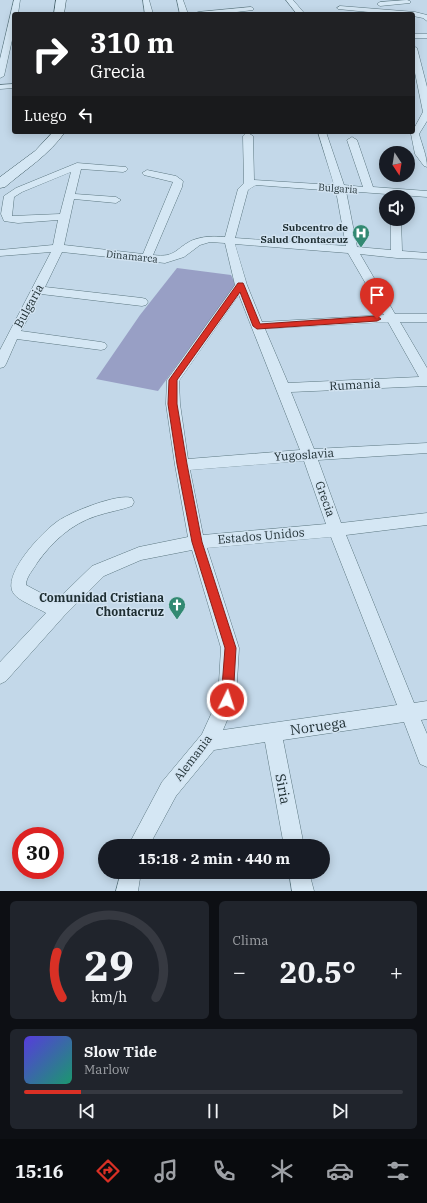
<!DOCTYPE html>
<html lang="es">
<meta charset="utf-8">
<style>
:root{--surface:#171b24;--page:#20242c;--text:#f1f3f6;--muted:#9ea1a6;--line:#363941;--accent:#d93025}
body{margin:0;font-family:"IBM Plex Serif",serif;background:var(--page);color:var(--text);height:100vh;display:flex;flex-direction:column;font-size:15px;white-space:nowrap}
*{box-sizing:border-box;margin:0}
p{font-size:13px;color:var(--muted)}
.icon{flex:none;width:22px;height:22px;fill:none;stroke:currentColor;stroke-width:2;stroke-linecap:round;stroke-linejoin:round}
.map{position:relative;height:891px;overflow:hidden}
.side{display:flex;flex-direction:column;gap:10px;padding:10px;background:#0d0f14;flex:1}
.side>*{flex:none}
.top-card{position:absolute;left:12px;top:12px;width:403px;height:122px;border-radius:4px;box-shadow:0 2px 10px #0003;background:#202124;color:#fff;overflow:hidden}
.needle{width:26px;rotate:168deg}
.controls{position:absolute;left:379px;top:146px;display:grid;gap:8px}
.controls a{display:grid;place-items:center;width:36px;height:36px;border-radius:50%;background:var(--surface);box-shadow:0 2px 10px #0003;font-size:20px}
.speed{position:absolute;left:12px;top:827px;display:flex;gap:8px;font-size:20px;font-weight:700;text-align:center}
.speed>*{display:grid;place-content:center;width:52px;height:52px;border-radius:50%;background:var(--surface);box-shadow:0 2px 10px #0003;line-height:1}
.speed .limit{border:6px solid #d22;background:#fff;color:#111}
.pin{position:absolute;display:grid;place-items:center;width:34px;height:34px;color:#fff;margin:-41px -17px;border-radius:50% 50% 50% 0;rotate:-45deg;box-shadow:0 0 4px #0007}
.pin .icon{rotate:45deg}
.me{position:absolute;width:44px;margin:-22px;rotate:4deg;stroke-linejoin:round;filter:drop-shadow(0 0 3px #0008)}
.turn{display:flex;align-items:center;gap:14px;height:84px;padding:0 12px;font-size:18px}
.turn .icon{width:52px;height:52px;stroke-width:2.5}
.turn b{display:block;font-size:28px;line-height:34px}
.then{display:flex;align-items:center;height:38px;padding:0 12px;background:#0003;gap:8px;font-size:15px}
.big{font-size:30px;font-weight:800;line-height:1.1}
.side .tile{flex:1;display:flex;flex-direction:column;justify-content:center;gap:6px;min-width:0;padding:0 14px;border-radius:6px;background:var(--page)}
.side .dial{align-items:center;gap:0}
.dial svg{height:104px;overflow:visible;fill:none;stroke:var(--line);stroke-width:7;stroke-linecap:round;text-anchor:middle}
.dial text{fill:var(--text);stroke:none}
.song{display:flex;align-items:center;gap:12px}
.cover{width:48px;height:48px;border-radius:6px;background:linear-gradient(135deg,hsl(250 70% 55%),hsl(160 70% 35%))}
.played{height:4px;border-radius:2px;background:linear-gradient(90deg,var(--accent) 15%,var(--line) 15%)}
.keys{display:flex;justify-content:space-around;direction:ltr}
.heat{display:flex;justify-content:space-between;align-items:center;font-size:22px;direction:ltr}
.side .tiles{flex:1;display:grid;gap:10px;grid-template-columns:1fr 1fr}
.tile:last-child{grid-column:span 2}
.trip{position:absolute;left:98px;top:839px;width:232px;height:40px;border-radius:20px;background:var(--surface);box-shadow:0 2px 10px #0003;font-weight:800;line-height:40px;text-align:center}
.tab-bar{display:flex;height:64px;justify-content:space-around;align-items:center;background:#090b0e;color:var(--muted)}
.tab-bar .icon{width:28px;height:28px}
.tab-bar .selected{color:var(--accent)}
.tab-bar b{font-size:18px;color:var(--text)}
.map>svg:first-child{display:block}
.green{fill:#989fc5}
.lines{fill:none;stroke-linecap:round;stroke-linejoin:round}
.street-casing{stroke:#5c7781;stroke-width:1}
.secondary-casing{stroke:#3f5a63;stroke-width:1}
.street{fill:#d5e7f4;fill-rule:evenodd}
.secondary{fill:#d5e7f4;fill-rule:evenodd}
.route{fill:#d93025;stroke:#8d1f18}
.labels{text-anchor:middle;stroke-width:3;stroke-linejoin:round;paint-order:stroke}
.far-street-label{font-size:10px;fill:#1e2e32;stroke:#d2e3f1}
.far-poi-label{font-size:10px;font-weight:bold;fill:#1e2e32;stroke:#d2e3f1;text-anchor:end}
.street-label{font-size:12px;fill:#1e2e32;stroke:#d2e3f1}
.poi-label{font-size:12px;font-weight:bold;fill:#1e2e32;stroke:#d2e3f1;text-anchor:end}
.near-street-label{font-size:14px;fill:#1e2e32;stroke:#d2e3f1}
</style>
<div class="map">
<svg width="427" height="891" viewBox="0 0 427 891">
<rect width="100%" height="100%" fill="#c3d8e9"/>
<!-- green -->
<polygon class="green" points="177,268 231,275 236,285 158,391 96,379 140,315"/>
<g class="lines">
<!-- street casing -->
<g class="street-casing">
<g id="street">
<polygon points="14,0 20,0 18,14 14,14 14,31 4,76 0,78 0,59"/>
<polygon points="143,0 149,0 153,14 145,14"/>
<polygon points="177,0 183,0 188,14 180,14"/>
<polygon points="286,0 293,0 305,14 297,14"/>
<polygon points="407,0 410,1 410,3 380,6 377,4 380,2"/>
<polygon points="340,6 415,12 427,15 427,21 423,18 413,16 413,14 389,14 338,9 337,8"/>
<polygon points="251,7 253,8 253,10 220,14 194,14 198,12"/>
<rect x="413" y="34" width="14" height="4"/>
<path d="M413,46L417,48L427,87V121L419,134C422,145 427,156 427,167L424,166L415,154L411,134L423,112L413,63Z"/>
<polygon points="14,84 14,88 0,89 0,85"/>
<path d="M318,132H326L344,185L363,187L347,140L352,137L357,140L373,187L427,191V197L346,191L357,247L391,250V219H401L402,251L427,253V259L397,258L360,254L395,314H427V322H400L427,368V386L291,392L314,449L427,443V453L318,460L341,523L427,513V525L346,535L414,703L427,701V719L421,720L427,734V767L420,764L404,722L283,740L304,846H284L265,742L214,750L176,796L149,846H128L162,782L202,734L218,699L221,648L192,550L141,560L104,576L64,616L6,681L0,684V662L46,613C38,608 19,601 14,594C0,576 43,531 58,521C71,512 118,493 132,498L134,502L132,506C121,510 108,512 96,516C71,524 52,542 37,563C33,570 26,577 26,585L56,601L92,566L139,547L188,537L175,465L166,404L167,380L235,285L225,243L210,242L200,245L184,257L165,263L62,252L45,287L142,298L146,299L148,302L146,305L142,306L41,294L21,331L101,342L105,343L107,346L105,349L101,350L17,339L6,364L4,367L0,368V350L51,252L0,256V250L53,245L58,220L18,223L4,221L1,214L4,196L16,188L77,163L126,167L128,169L126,171L123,172L81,169L75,194L116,197L121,200L116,203L74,199L64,245L143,254L173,182L144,175L142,173L147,170L176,176L183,181L182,187L153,255C177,258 175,248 193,240C204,236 214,236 225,237L238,189L244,183L243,136L245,134L248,133L253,136L254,180L334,185ZM71,172L60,214L12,216L14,197L22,192ZM256,185L336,191L346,246L235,238L248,190ZM235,244L348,253L384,315L262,322L247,285ZM239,295L300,450L188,459L180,404L179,381ZM388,322L419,377L288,383L265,329ZM304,461L326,524L203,535L190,470ZM331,537L397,705L223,730L236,699L239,648L207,548Z"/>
<polygon points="121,872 141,872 138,891 116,891"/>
<polygon points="289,872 309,872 314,891 292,891"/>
</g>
</g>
<!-- secondary casing -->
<g class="secondary-casing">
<g id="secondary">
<polygon points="56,0 66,0 64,14 54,14"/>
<path d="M53,132H65C49,155 26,169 5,187L0,188V177L35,151Z"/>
</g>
</g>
<!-- street -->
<use href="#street" class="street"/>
<!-- secondary -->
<use href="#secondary" class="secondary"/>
</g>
<!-- route -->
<polygon class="route" points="238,283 243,283 244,285 260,324 377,316 381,319 377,321 257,329 253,326 240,292 177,380 177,404 187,464 202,542 236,648 233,700 231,704 227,705 223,704 221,700 225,648 192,542 177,464 168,404 169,380"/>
<!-- icons -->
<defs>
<g id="hospital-pin" transform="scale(0.9)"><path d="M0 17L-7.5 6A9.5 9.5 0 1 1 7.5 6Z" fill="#328972" stroke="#d2e3f1"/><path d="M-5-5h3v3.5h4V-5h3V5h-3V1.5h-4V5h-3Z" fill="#fff"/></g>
<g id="church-pin" transform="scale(0.9)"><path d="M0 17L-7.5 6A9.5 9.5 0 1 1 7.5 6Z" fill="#328972" stroke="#d2e3f1"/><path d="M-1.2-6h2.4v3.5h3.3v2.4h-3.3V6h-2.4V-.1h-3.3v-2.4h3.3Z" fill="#fff"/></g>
</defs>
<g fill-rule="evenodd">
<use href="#hospital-pin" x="361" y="233"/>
<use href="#church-pin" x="177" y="605"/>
</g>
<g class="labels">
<!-- far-street labels -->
<g class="far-street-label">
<text transform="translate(338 188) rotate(4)" y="4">Bulgaria</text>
<text transform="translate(132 256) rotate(6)" y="4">Dinamarca</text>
</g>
<!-- far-poi labels -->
<g class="far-poi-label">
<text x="348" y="231">Subcentro de<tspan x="348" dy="12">Salud Chontacruz</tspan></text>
</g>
<!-- street labels -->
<g class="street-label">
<text transform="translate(29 306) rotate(-61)" y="4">Bulgaria</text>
<text transform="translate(355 385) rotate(-3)" y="4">Rumania</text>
<text transform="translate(304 455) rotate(-4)" y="4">Yugoslavia</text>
<text transform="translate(325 499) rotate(70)" y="4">Grecia</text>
<text transform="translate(261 536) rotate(-5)" y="4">Estados Unidos</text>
<text transform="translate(193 758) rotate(-53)" y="4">Alemania</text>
</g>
<!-- poi labels -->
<g class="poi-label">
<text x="164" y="602">Comunidad Cristiana<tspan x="164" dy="14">Chontacruz</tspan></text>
</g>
<!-- near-street labels -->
<g class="near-street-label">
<text transform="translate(318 726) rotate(-8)" y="5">Noruega</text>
<text transform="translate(283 789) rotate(79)" y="5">Siria</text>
</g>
</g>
</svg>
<div class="controls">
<a><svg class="needle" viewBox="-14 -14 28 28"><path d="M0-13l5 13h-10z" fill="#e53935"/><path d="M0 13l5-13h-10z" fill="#9ea1a6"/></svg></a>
<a><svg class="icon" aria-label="sound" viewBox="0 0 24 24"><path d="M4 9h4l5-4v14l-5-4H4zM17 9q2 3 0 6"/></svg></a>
</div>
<div class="speed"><div class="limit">30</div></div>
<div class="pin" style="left:377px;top:319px;background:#d93025"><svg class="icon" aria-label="arrive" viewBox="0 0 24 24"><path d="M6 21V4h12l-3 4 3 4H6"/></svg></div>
<svg class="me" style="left:227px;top:700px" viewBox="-20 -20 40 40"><circle r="17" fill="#d93025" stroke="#fff" stroke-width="3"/><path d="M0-11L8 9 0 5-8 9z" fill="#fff"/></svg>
<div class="trip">15:18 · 2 min · 440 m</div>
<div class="top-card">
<div class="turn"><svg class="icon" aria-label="right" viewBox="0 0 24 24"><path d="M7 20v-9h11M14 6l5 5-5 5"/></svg><div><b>310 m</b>Grecia</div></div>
<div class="then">Luego<svg class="icon" aria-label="left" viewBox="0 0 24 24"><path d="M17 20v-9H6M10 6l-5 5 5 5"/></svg></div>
</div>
</div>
<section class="side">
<div class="tiles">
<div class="tile dial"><svg viewBox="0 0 100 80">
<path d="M14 69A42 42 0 1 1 86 69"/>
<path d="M14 69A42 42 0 0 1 10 34" stroke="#d93025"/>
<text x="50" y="56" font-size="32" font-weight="700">29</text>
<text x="50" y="72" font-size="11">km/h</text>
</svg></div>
<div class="tile"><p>Clima</p>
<div class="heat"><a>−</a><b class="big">20.5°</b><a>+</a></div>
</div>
<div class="tile">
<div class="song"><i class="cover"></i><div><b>Slow Tide</b><p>Marlow</p></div></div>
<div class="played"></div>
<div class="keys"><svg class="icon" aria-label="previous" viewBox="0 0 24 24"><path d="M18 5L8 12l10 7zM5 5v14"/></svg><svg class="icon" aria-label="pause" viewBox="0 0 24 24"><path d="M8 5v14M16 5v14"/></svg><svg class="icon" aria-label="next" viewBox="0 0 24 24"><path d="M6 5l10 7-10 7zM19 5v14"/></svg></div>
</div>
</div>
</section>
<nav class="tab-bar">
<b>15:16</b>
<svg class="icon selected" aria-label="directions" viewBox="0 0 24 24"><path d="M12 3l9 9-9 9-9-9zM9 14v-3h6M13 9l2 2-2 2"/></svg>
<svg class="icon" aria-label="music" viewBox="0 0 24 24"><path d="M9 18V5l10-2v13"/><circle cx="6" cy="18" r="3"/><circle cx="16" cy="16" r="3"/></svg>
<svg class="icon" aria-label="phone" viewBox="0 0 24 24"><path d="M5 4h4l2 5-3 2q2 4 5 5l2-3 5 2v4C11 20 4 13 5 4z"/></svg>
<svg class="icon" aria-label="climate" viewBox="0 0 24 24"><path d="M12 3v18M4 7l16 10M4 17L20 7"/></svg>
<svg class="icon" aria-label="car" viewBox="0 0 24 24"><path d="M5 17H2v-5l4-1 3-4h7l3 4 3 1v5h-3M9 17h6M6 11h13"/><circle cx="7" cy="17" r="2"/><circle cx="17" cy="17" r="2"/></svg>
<svg class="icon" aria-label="filters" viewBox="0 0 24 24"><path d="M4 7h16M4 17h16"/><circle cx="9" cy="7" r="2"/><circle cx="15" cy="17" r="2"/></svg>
</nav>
